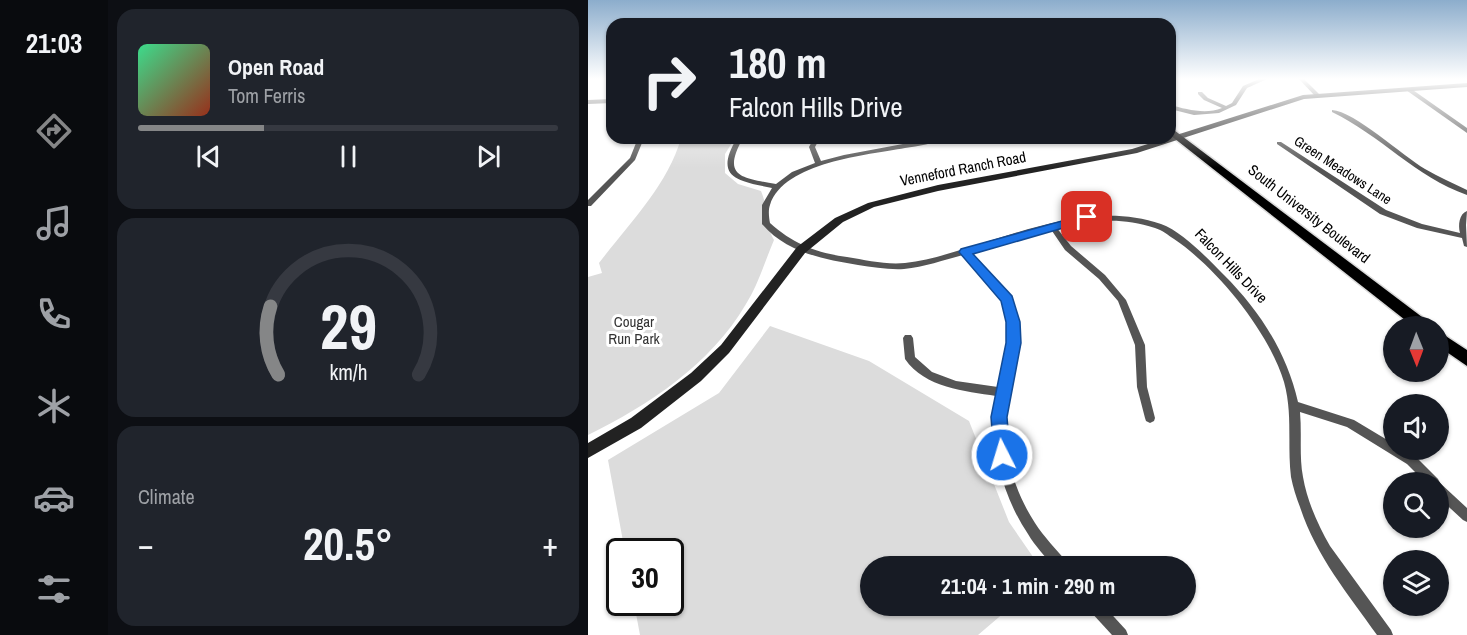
<!DOCTYPE html>
<meta charset="utf-8">
<style>
:root{--surface:#171b24;--page:#20242c;--text:#f1f3f6;--muted:#9ea1a6;--line:#363941;--accent:#858687}
body{margin:0;font-family:"Archivo Narrow",sans-serif;background:var(--page);color:var(--text);height:100vh;display:flex;flex-direction:column;font-size:22px;white-space:nowrap}
*{box-sizing:border-box;margin:0}
p{font-size:20px;color:var(--muted)}
.icon{flex:none;width:33px;height:33px;fill:none;stroke:currentColor;stroke-width:2;stroke-linecap:round;stroke-linejoin:round}
.map{position:relative;flex:1;overflow:hidden}
.sheet{display:flex;flex-direction:column;gap:9px;padding:9px;background:#0d0f14;width:480px}
.sheet>*{flex:none}
.banner{position:absolute;left:18px;top:18px;width:570px;height:126px;border-radius:18px;box-shadow:0 2px 4px #0004;background:#171b24;color:var(--text);overflow:hidden}
.needle{width:39px;rotate:179deg}
.tools{position:absolute;left:795px;top:316px;display:grid;gap:12px}
.tools a{display:grid;place-items:center;width:66px;height:66px;border-radius:50%;background:var(--surface);box-shadow:0 2px 4px #0004;font-size:30px}
.speed{position:absolute;left:18px;top:538px;display:flex;gap:12px;font-size:30px;font-weight:700;text-align:center}
.speed>*{display:grid;place-content:center;width:78px;height:78px;border-radius:50%;background:var(--surface);box-shadow:0 2px 4px #0004;line-height:1}
.speed .limit{border:3px solid #111;border-radius:9px;background:#fff;color:#111}
.pin{position:absolute;display:grid;place-items:center;width:51px;height:51px;color:#fff;margin:-26px;border-radius:12px;box-shadow:0 3px 9px #0006}
.me{position:absolute;width:66px;margin:-33px;rotate:355deg;stroke-linejoin:round;filter:drop-shadow(0 0 4px #0008)}
.turn{display:flex;align-items:center;gap:21px;height:126px;padding:0 24px;font-size:27px}
.turn .icon{width:78px;height:78px;stroke-width:2.5}
.turn b{display:block;font-size:42px;line-height:51px}
.big{font-size:45px;font-weight:700;line-height:1.1}
.sheet .widget{flex:1;display:flex;flex-direction:column;justify-content:center;gap:9px;min-width:0;padding:0 21px;border-radius:18px;background:var(--page)}
.sheet .dial{align-items:center;gap:0}
.dial svg{height:156px;overflow:visible;fill:none;stroke:var(--line);stroke-width:7;stroke-linecap:round;text-anchor:middle}
.dial text{fill:var(--text);stroke:none}
.song{display:flex;align-items:center;gap:18px}
.cover{width:72px;height:72px;border-radius:9px;background:linear-gradient(135deg,hsl(150 70% 55%),hsl(10 70% 35%))}
.played{height:6px;border-radius:3px;background:linear-gradient(90deg,var(--accent) 30%,var(--line) 30%)}
.keys{display:flex;justify-content:space-around;direction:ltr}
.heat{display:flex;justify-content:space-between;align-items:center;font-size:33px;direction:ltr}
.trip{position:absolute;left:272px;top:556px;width:336px;height:60px;border-radius:30px;background:var(--surface);box-shadow:0 2px 4px #0004;font-weight:700;line-height:60px;text-align:center}
main{display:flex;flex:1;min-height:0}
.menu{display:flex;flex-direction:column;width:108px;justify-content:space-around;align-items:center;background:#090b0e;color:var(--muted)}
.menu .icon{width:42px;height:42px}
.menu .on{color:var(--accent)}
.menu b{font-size:27px;color:var(--text)}
.map>svg:first-child{display:block}
.green{fill:#dcdcdc}
.lines{fill:none;stroke-linecap:round;stroke-linejoin:round}
.primary-casing{stroke:#dbdbdb;stroke-width:3}
.street{fill:#555;fill-rule:evenodd}
.secondary{fill:#222;fill-rule:evenodd}
.primary{fill:#000;fill-rule:evenodd}
.route{fill:#1a73e8;stroke:#114b97;stroke-width:1.5}
.labels{text-anchor:middle;stroke-width:6;stroke-linejoin:round;paint-order:stroke}
.far-street-label{font-size:14px;fill:#000;stroke:#fff}
.street-label{font-size:15px;fill:#000;stroke:#fff}
.park-label{font-size:15px;fill:#333;stroke:#fff}
</style>
<main>
<nav class="menu">
<b>21:03</b>
<svg class="icon on" aria-label="directions" viewBox="0 0 24 24"><path d="M12 3l9 9-9 9-9-9zM9 14v-3h6M13 9l2 2-2 2"/></svg>
<svg class="icon" aria-label="music" viewBox="0 0 24 24"><path d="M9 18V5l10-2v13"/><circle cx="6" cy="18" r="3"/><circle cx="16" cy="16" r="3"/></svg>
<svg class="icon" aria-label="phone" viewBox="0 0 24 24"><path d="M5 4h4l2 5-3 2q2 4 5 5l2-3 5 2v4C11 20 4 13 5 4z"/></svg>
<svg class="icon" aria-label="climate" viewBox="0 0 24 24"><path d="M12 3v18M4 7l16 10M4 17L20 7"/></svg>
<svg class="icon" aria-label="car" viewBox="0 0 24 24"><path d="M5 17H2v-5l4-1 3-4h7l3 4 3 1v5h-3M9 17h6M6 11h13"/><circle cx="7" cy="17" r="2"/><circle cx="17" cy="17" r="2"/></svg>
<svg class="icon" aria-label="filters" viewBox="0 0 24 24"><path d="M4 7h16M4 17h16"/><circle cx="9" cy="7" r="2"/><circle cx="15" cy="17" r="2"/></svg>
</nav>
<section class="sheet">
<div class="widget">
<div class="song"><i class="cover"></i><div><b>Open Road</b><p>Tom Ferris</p></div></div>
<div class="played"></div>
<div class="keys"><svg class="icon" aria-label="previous" viewBox="0 0 24 24"><path d="M18 5L8 12l10 7zM5 5v14"/></svg><svg class="icon" aria-label="pause" viewBox="0 0 24 24"><path d="M8 5v14M16 5v14"/></svg><svg class="icon" aria-label="next" viewBox="0 0 24 24"><path d="M6 5l10 7-10 7zM19 5v14"/></svg></div>
</div>
<div class="widget dial"><svg viewBox="0 0 100 80">
<path d="M14 69A42 42 0 1 1 86 69"/>
<path d="M14 69A42 42 0 0 1 10 34" stroke="#858687"/>
<text x="50" y="56" font-size="32" font-weight="700">29</text>
<text x="50" y="72" font-size="11">km/h</text>
</svg></div>
<div class="widget"><p>Climate</p>
<div class="heat"><a>−</a><b class="big">20.5°</b><a>+</a></div>
</div>
</section>
<div class="map">
<svg width="879" height="635" viewBox="0 0 879 635">
<rect width="100%" height="100%" fill="#fff"/>
<!-- green -->
<g class="green">
<path d="M93,138H147L137,154V173L150,184L173,191C181,210 176,221 186,240C177,261 170,285 158,304C123,364 61,405 0,435V277L14,273L11,263C40,225 80,185 93,138Z"/>
<polygon points="182,326 281,361 381,421 421,522 452,567 282,567 282,606 424,606 390,635 52,635 46,603 82,603 82,552 37,552 20,460 131,393"/>
</g>
<g class="lines">
<!-- primary casing -->
<g class="primary-casing">
<g id="primary">
<polygon points="582,127 842,323 845,327 826,327 582,135"/>
<polygon points="850,331 879,350 879,366 850,346"/>
</g>
</g>
<!-- street -->
<g class="street">
<polygon points="583,79 588,79 582,86"/>
<path d="M671,79H679L659,88L648,105L631,113L606,115L582,109V105C598,109 617,115 634,108L616,100L610,94V92H614L620,98L638,106L644,103L655,86Z"/>
<polygon points="711,79 716,79 731,94 731,96 727,96"/>
<polygon points="818,88 822,88 879,128 879,133 818,90"/>
<polygon points="24,99 24,103 0,104 0,100"/>
<path d="M744,110C766,111 815,156 837,169C851,177 865,183 879,190V195C828,177 792,135 744,112Z"/>
<polygon points="50,138 56,138 47,160 3,206 0,206 0,200 42,158"/>
<path d="M149,138H155C133,177 154,178 188,184L204,172L227,163L221,147L226,138H232L227,147L233,161L256,155L347,138H357C346,144 330,146 317,148C279,155 196,162 182,205C180,210 181,218 182,223C205,244 229,253 259,257C278,260 298,265 317,263C338,261 359,254 379,248C441,229 509,202 573,224C595,232 620,259 636,275C672,311 699,353 710,402L766,420L806,444V450H816L827,456L850,479L852,483L879,508V522L875,520L850,497V483H838L819,464L759,427L712,412C714,434 711,456 715,477C719,501 730,525 742,546L803,630L805,635H789C760,594 728,556 712,507C708,497 705,487 703,477C699,444 705,415 696,382C681,332 629,268 586,239C580,235 574,230 567,228C532,216 504,221 468,227L483,246L517,275L538,300L557,345L559,387L567,418L566,421L562,423L558,421L557,418L549,387L547,345L530,301L511,279L477,250L462,228L382,252C398,270 420,286 427,310C435,337 424,364 419,391C411,436 422,485 447,523C456,537 468,549 479,562L480,567H466C457,556 447,546 440,534C413,494 401,443 408,396C377,391 337,388 317,359L315,338L317,335H323L325,338L327,357L344,372L368,381L410,387C416,360 428,327 415,300C407,284 387,268 375,255C356,260 336,267 316,269C301,270 285,267 270,265C235,259 199,253 174,224V205L184,188C150,181 125,178 149,138Z"/>
<path d="M689,142H693L798,210L834,224L872,233C870,225 871,214 879,211L878,225L879,247L876,246L874,238L829,228L792,214L689,144Z"/>
<polygon points="500,606 516,606 538,630 540,635 524,635 502,611"/>
</g>
<!-- secondary -->
<polygon class="secondary" points="879,83 879,87 716,99 549,153 350,191 286,207 255,222 217,253 141,353 113,381 53,428 0,458 0,443 43,418 103,373 133,345 209,247 247,218 280,203 350,185 544,149 715,95"/>
<!-- primary -->
<use href="#primary" class="primary"/>
</g>
<!-- sky -->
<linearGradient id="sky" x2="0" y2="1"><stop stop-color="#8cadcc"/><stop offset="0.47" stop-color="#fff"/><stop offset="1" stop-color="#fff" stop-opacity="0"/></linearGradient>
<rect width="879" height="168" fill="url(#sky)"/>
<!-- route -->
<polygon class="route" points="499,214 503,215 503,220 385,254 424,296 432,322 433,343 419,417 422,455 420,461 414,463 408,461 406,455 403,417 418,343 418,322 413,301 371,252 373,249"/>
<g class="labels">
<!-- far-street labels -->
<g class="far-street-label">
<text transform="translate(755 170) rotate(33)" y="5">Green Meadows Lane</text>
</g>
<!-- street labels -->
<g class="street-label">
<text transform="translate(375 169) rotate(-11)" y="5">Venneford Ranch Road</text>
<text transform="translate(721 214) rotate(38)" y="5">South University Boulevard</text>
<text transform="translate(643 266) rotate(46)" y="5">Falcon Hills Drive</text>
</g>
<!-- park labels -->
<g class="park-label">
<text x="46" y="327">Cougar<tspan x="46" dy="17">Run Park</tspan></text>
</g>
</g>
</svg>
<div class="tools">
<a><svg class="needle" viewBox="-14 -14 28 28"><path d="M0-13l5 13h-10z" fill="#e53935"/><path d="M0 13l5-13h-10z" fill="#9ea1a6"/></svg></a>
<a><svg class="icon" aria-label="sound" viewBox="0 0 24 24"><path d="M4 9h4l5-4v14l-5-4H4zM17 9q2 3 0 6"/></svg></a>
<a><svg class="icon" aria-label="search" viewBox="0 0 24 24"><circle cx="10" cy="10" r="6"/><path d="M15 15l6 6"/></svg></a>
<a><svg class="icon" aria-label="layers" viewBox="0 0 24 24"><path d="M12 4l9 5-9 5-9-5zM3 14l9 5 9-5"/></svg></a>
</div>
<div class="speed"><div class="limit">30</div></div>
<div class="pin" style="left:499px;top:217px;background:#d93025"><svg class="icon" aria-label="arrive" viewBox="0 0 24 24"><path d="M6 21V4h12l-3 4 3 4H6"/></svg></div>
<svg class="me" style="left:414px;top:455px" viewBox="-20 -20 40 40"><circle r="17" fill="#1a73e8" stroke="#fff" stroke-width="3"/><path d="M0-11L8 9 0 5-8 9z" fill="#fff"/></svg>
<div class="trip">21:04 · 1 min · 290 m</div>
<div class="banner">
<div class="turn"><svg class="icon" aria-label="right" viewBox="0 0 24 24"><path d="M7 20v-9h11M14 6l5 5-5 5"/></svg><div><b>180 m</b>Falcon Hills Drive</div></div>
</div>
</div>
</main>
